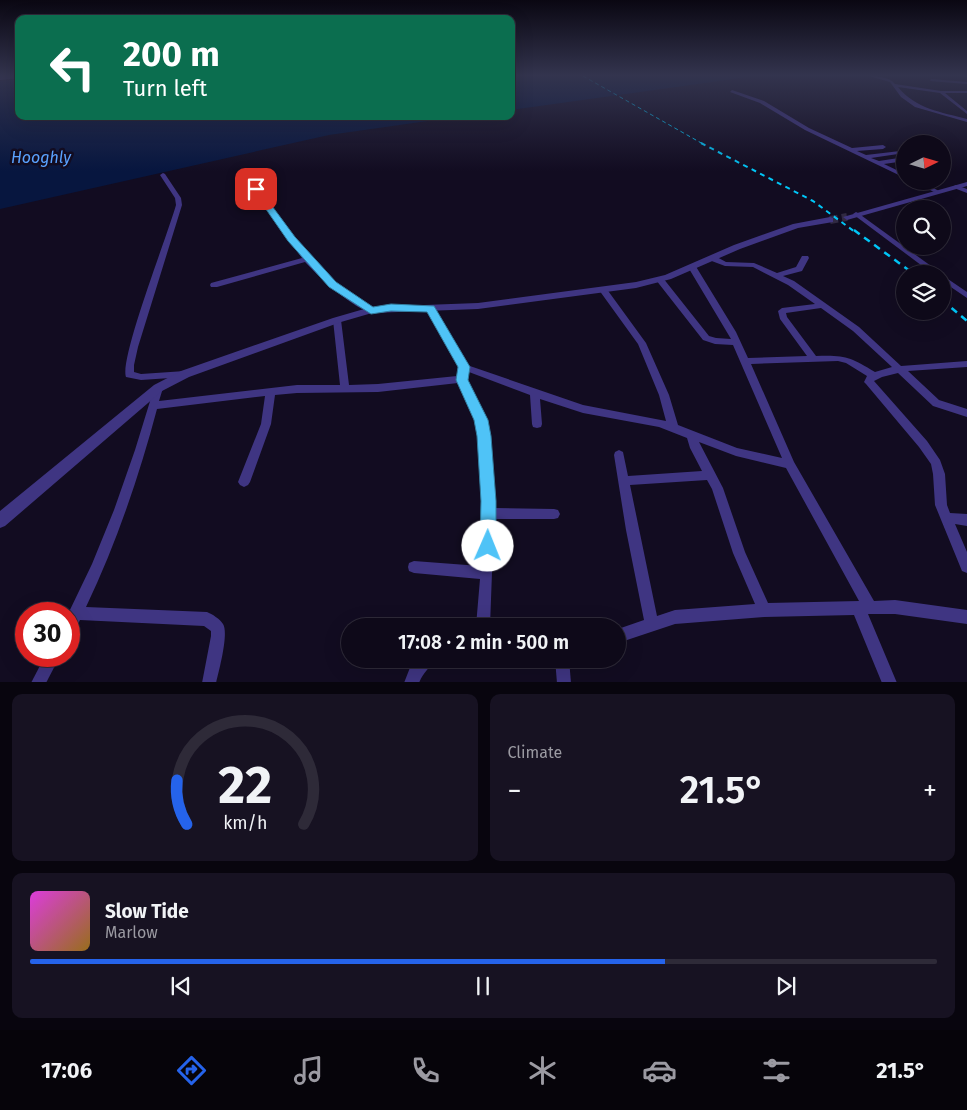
<!DOCTYPE html>
<meta charset="utf-8">
<style>
:root{--surface:#0e0919;--page:#171222;--text:#f1f3f6;--muted:#9b9aa2;--line:#2e2a38;--accent:#2563eb}
body{margin:0;font-family:"Fira Sans",sans-serif;background:var(--page);color:var(--text);height:100vh;display:flex;flex-direction:column;font-size:19px;white-space:nowrap}
*{box-sizing:border-box;margin:0}
p{font-size:16px;color:var(--muted)}
.icon{flex:none;width:28px;height:28px;fill:none;stroke:currentColor;stroke-width:2;stroke-linecap:round;stroke-linejoin:round}
.map{position:relative;height:682px;overflow:hidden}
.details{display:flex;flex-direction:column;gap:12px;padding:12px;background:#08050e;flex:1}
.details>*{flex:none}
.hud{position:absolute;left:15px;top:15px;width:500px;height:105px;border-radius:10px;box-shadow:0 5px 20px #0002,0 0 0 1px var(--line);background:#0b6e4f;color:#fff;overflow:hidden}
.needle{width:32px;rotate:85deg}
.buttons{position:absolute;left:896px;top:135px;display:grid;gap:10px}
.buttons a{display:grid;place-items:center;width:55px;height:55px;border-radius:50%;background:var(--surface);box-shadow:0 5px 20px #0002,0 0 0 1px var(--line);font-size:25px}
.speed{position:absolute;left:15px;top:602px;display:flex;gap:10px;font-size:25px;font-weight:700;text-align:center}
.speed>*{display:grid;place-content:center;width:65px;height:65px;border-radius:50%;background:var(--surface);box-shadow:0 5px 20px #0002,0 0 0 1px var(--line);line-height:1}
.speed .limit{border:8px solid #d22;background:#fff;color:#111}
.pin{position:absolute;display:grid;place-items:center;width:42px;height:42px;color:#fff;margin:-21px;border-radius:10px;box-shadow:0 2px 8px #0006}
.me{position:absolute;width:55px;margin:-28px;rotate:1deg;stroke-linejoin:round;filter:drop-shadow(0 0 4px #0008)}
.turn{display:flex;align-items:center;gap:18px;height:105px;padding:0 25px;font-size:22px}
.turn .icon{width:65px;height:65px;stroke-width:2.5}
.turn b{display:block;font-size:35px;line-height:42px}
.big{font-size:38px;font-weight:600;line-height:1.1}
.details .card{flex:1;display:flex;flex-direction:column;justify-content:center;gap:8px;min-width:0;padding:0 18px;border-radius:10px;background:var(--page)}
.details .dial{align-items:center;gap:0}
.dial svg{height:130px;overflow:visible;fill:none;stroke:var(--line);stroke-width:7;stroke-linecap:round;text-anchor:middle}
.dial text{fill:var(--text);stroke:none}
.song{display:flex;align-items:center;gap:15px}
.cover{width:60px;height:60px;border-radius:8px;background:linear-gradient(135deg,hsl(300 70% 55%),hsl(40 70% 35%))}
.played{height:5px;border-radius:2px;background:linear-gradient(90deg,var(--accent) 70%,var(--line) 70%)}
.keys{display:flex;justify-content:space-around;direction:ltr}
.heat{display:flex;justify-content:space-between;align-items:center;font-size:28px;direction:ltr}
.details .tiles{flex:1;display:grid;gap:12px;grid-template-columns:1fr 1fr}
.card:last-child{grid-column:span 2}
.trip{position:absolute;left:341px;top:618px;width:285px;height:50px;border-radius:25px;background:var(--surface);box-shadow:0 5px 20px #0002,0 0 0 1px var(--line);font-weight:600;line-height:50px;text-align:center}
.tabs{display:flex;height:80px;justify-content:space-around;align-items:center;background:#06040a;color:var(--muted)}
.tabs .icon{width:35px;height:35px}
.tabs .active{color:var(--accent)}
.tabs b{font-size:22px;color:var(--text)}
.map>svg:first-child{display:block}
.water{fill:#07163f}
.lines{fill:none;stroke-linecap:round;stroke-linejoin:round}
.tertiary-tunnel{stroke:#302942;stroke-width:8;stroke-dasharray:8 4;stroke-linecap:butt}
.minor{fill:#3f3582;fill-rule:evenodd}
.tertiary{fill:#3f3582;fill-rule:evenodd}
.rail-far2{stroke:#00c6f7;stroke-width:1;stroke-dasharray:4 3;stroke-linecap:butt}
.rail-far1{stroke:#00c6f7;stroke-width:2;stroke-dasharray:5 4.5;stroke-linecap:butt}
.rail{stroke:#00c6f7;stroke-width:2.5;stroke-dasharray:7 5.5;stroke-linecap:butt}
.route{fill:#4fc3f7;stroke:#337fa1}
.labels{text-anchor:middle;stroke-width:5;stroke-linejoin:round;paint-order:stroke}
.far-water-label{font-size:16px;font-style:italic;fill:#5aa2ff;stroke:#120c21}
</style>
<div class="map">
<svg width="967" height="683" viewBox="0 0 967 683">
<rect width="100%" height="100%" fill="#120c21"/>
<!-- water -->
<g class="water">
<polygon points="511,76 755,76 511,110"/>
<polygon points="19,79 19,116 463,116 329,135 0,209 0,81"/>
</g>
<g class="lines">
<!-- tertiary-tunnel -->
<polyline class="tertiary-tunnel" points="830,220 847,217"/>
<!-- minor -->
<g class="minor">
<path d="M869,76C877,76 890,77 895,84L941,91H967V93H945L967,111V114L940,93L898,87C916,109 941,112 967,119V122L915,107L901,97L890,82Z"/>
<polygon points="964,76 967,76 967,77 965,77"/>
<polygon points="931,79 967,82 967,84 930,81"/>
<polygon points="732,90 764,101 809,128 852,148 883,145 886,147 883,149 857,151 866,155 900,151 901,152 898,154 871,158 879,161 905,157 905,161 884,164 905,174 905,178 805,130 760,103 730,92"/>
<path d="M163,173L165,174L181,198L182,205L138,347L134,365V372L141,374L185,371L188,372L190,374L188,376L185,377L141,380L126,377C119,359 168,234 176,205L175,198L160,175Z"/>
<polygon points="912,181 920,181 939,191 934,192"/>
<polygon points="956,185 967,189 967,193 954,188 954,186"/>
<path d="M254,188H258C282,221 304,257 335,283C347,293 361,300 374,308L375,310L374,312C358,314 316,274 305,262L217,287H211L210,285L211,283L302,258L253,189Z"/>
<polygon points="856,212 858,213 942,274 933,274 854,215 853,214"/>
<path d="M709,256H715L726,262L754,263L777,273L796,267L802,256H808L809,258L802,271L783,276L794,281L859,327L901,366L967,361V367L908,371L939,400L967,409V417L933,406L898,373L882,377L874,381L927,441L940,460L945,474L947,505L950,513L967,514V526L955,524L967,552V573L962,571L935,505L933,474L931,464L919,447L866,384L864,382L867,376L846,363L838,361L751,364L794,462L874,601L895,600L967,610V624L895,614H868L897,683H882L854,615L764,617L675,624L618,643V629L644,620L626,530L614,455L615,452L619,450L623,452L628,476L702,471L690,448L687,438L659,427L583,413L540,399L542,424L541,427L537,428L533,427L532,424L530,395L461,369L450,353L426,309L430,306L433,307L458,351L467,365L583,405L666,421L659,395L638,344L599,290L603,288H606L646,343L669,395L678,425L737,448L782,458L733,345L715,344L703,340L656,280L660,278H663L709,336L716,338L731,339L688,267L689,265H695L736,332L748,358L807,356L780,319L778,311L782,308L815,304L788,285L753,267L725,266L709,260ZM821,308L853,331L892,367L875,372C850,357 846,355 816,356L787,317L786,313ZM699,442L736,456L786,468L859,601L768,603L745,552L723,488ZM707,480L712,489L733,553L755,604L675,610L657,616L630,485Z"/>
<polygon points="942,275 967,292 967,298 942,281"/>
<path d="M337,317L341,320L349,385L378,384L457,376L459,372H465L470,388L482,409L488,425L492,459L495,508L554,509L558,510L560,514L558,518L554,519H494L490,626H476L480,579L414,573L409,571L408,567L409,563L414,561L480,566L483,483L478,432L473,412L458,383L378,392L297,393L275,395L271,424L250,482L248,485L244,487L240,485L238,482L261,424L265,396L157,409C139,477 116,544 86,607L207,612C212,614 220,619 223,624C229,633 219,671 216,683H202L211,636V631L204,626L80,620L74,632L69,634L68,614L92,564L114,510L135,450L155,385H161L163,388L159,401L297,385H340L333,320Z"/>
<polygon points="45,656 60,656 46,683 31,683"/>
<path d="M417,659H434C430,669 423,672 419,683H404L411,665Z"/>
<polygon points="555,659 569,659 571,683 557,683"/>
</g>
<!-- tertiary -->
<g class="tertiary">
<polygon points="0,76 19,76 19,78 0,80"/>
<polygon points="967,182 967,186 847,220 843,217"/>
<polygon points="830,217 833,218 833,222 798,228 740,249 671,279 636,288 478,309 372,313 341,322 189,377 162,391 5,526 0,528 0,511 154,385 181,371 333,318 371,307 478,303 636,282 665,275 734,245 793,224"/>
</g>
<!-- rail-far2 -->
<polyline class="rail-far2" points="583,76 703,144"/>
<!-- rail-far1 -->
<polyline class="rail-far1" points="701,143 813,201 855,232"/>
<!-- rail -->
<g class="rail">
<polyline points="854,230 914,274"/>
<polyline points="942,300 967,321"/>
</g>
</g>
<!-- sky -->
<linearGradient id="sky" x2="0" y2="1"><stop stop-color="#0a0712"/><stop offset="0.44" stop-color="#33344e"/><stop offset="1" stop-color="#33344e" stop-opacity="0"/></linearGradient>
<rect width="967" height="171" fill="url(#sky)"/>
<!-- route -->
<polygon class="route" points="253,187 258,187 295,237 336,282 373,307 391,304 434,306 470,367 468,380 488,420 491,436 496,501 496,546 493,552 488,554 482,552 480,546 481,501 477,436 474,420 456,380 458,367 427,312 391,311 371,314 329,287 288,241 252,189"/>
<g class="labels">
<!-- far-water labels -->
<g class="far-water-label">
<text x="41" y="163">Hooghly</text>
</g>
</g>
</svg>
<div class="buttons">
<a><svg class="needle" viewBox="-14 -14 28 28"><path d="M0-13l5 13h-10z" fill="#e53935"/><path d="M0 13l5-13h-10z" fill="#9b9aa2"/></svg></a>
<a><svg class="icon" aria-label="search" viewBox="0 0 24 24"><circle cx="10" cy="10" r="6"/><path d="M15 15l6 6"/></svg></a>
<a><svg class="icon" aria-label="layers" viewBox="0 0 24 24"><path d="M12 4l9 5-9 5-9-5zM3 14l9 5 9-5"/></svg></a>
</div>
<div class="speed"><div class="limit">30</div></div>
<div class="pin" style="left:256px;top:189px;background:#d93025"><svg class="icon" aria-label="arrive" viewBox="0 0 24 24"><path d="M6 21V4h12l-3 4 3 4H6"/></svg></div>
<svg class="me" style="left:488px;top:546px" viewBox="-20 -20 40 40"><circle r="19" fill="#fff"/><path d="M0-13L10 11 0 6-10 11z" fill="#4fc3f7"/></svg>
<div class="trip">17:08 · 2 min · 500 m</div>
<div class="hud">
<div class="turn"><svg class="icon" aria-label="left" viewBox="0 0 24 24"><path d="M17 20v-9H6M10 6l-5 5 5 5"/></svg><div><b>200 m</b>Turn left</div></div>
</div>
</div>
<section class="details">
<div class="tiles">
<div class="card dial"><svg viewBox="0 0 100 80">
<path d="M14 69A42 42 0 1 1 86 69"/>
<path d="M14 69A42 42 0 0 1 8 42" stroke="#2563eb"/>
<text x="50" y="56" font-size="32" font-weight="700">22</text>
<text x="50" y="72" font-size="11">km/h</text>
</svg></div>
<div class="card"><p>Climate</p>
<div class="heat"><a>−</a><b class="big">21.5°</b><a>+</a></div>
</div>
<div class="card">
<div class="song"><i class="cover"></i><div><b>Slow Tide</b><p>Marlow</p></div></div>
<div class="played"></div>
<div class="keys"><svg class="icon" aria-label="previous" viewBox="0 0 24 24"><path d="M18 5L8 12l10 7zM5 5v14"/></svg><svg class="icon" aria-label="pause" viewBox="0 0 24 24"><path d="M8 5v14M16 5v14"/></svg><svg class="icon" aria-label="next" viewBox="0 0 24 24"><path d="M6 5l10 7-10 7zM19 5v14"/></svg></div>
</div>
</div>
</section>
<nav class="tabs">
<b>17:06</b>
<svg class="icon active" aria-label="directions" viewBox="0 0 24 24"><path d="M12 3l9 9-9 9-9-9zM9 14v-3h6M13 9l2 2-2 2"/></svg>
<svg class="icon" aria-label="music" viewBox="0 0 24 24"><path d="M9 18V5l10-2v13"/><circle cx="6" cy="18" r="3"/><circle cx="16" cy="16" r="3"/></svg>
<svg class="icon" aria-label="phone" viewBox="0 0 24 24"><path d="M5 4h4l2 5-3 2q2 4 5 5l2-3 5 2v4C11 20 4 13 5 4z"/></svg>
<svg class="icon" aria-label="climate" viewBox="0 0 24 24"><path d="M12 3v18M4 7l16 10M4 17L20 7"/></svg>
<svg class="icon" aria-label="car" viewBox="0 0 24 24"><path d="M5 17H2v-5l4-1 3-4h7l3 4 3 1v5h-3M9 17h6M6 11h13"/><circle cx="7" cy="17" r="2"/><circle cx="17" cy="17" r="2"/></svg>
<svg class="icon" aria-label="filters" viewBox="0 0 24 24"><path d="M4 7h16M4 17h16"/><circle cx="9" cy="7" r="2"/><circle cx="15" cy="17" r="2"/></svg>
<b>21.5°</b>
</nav>
